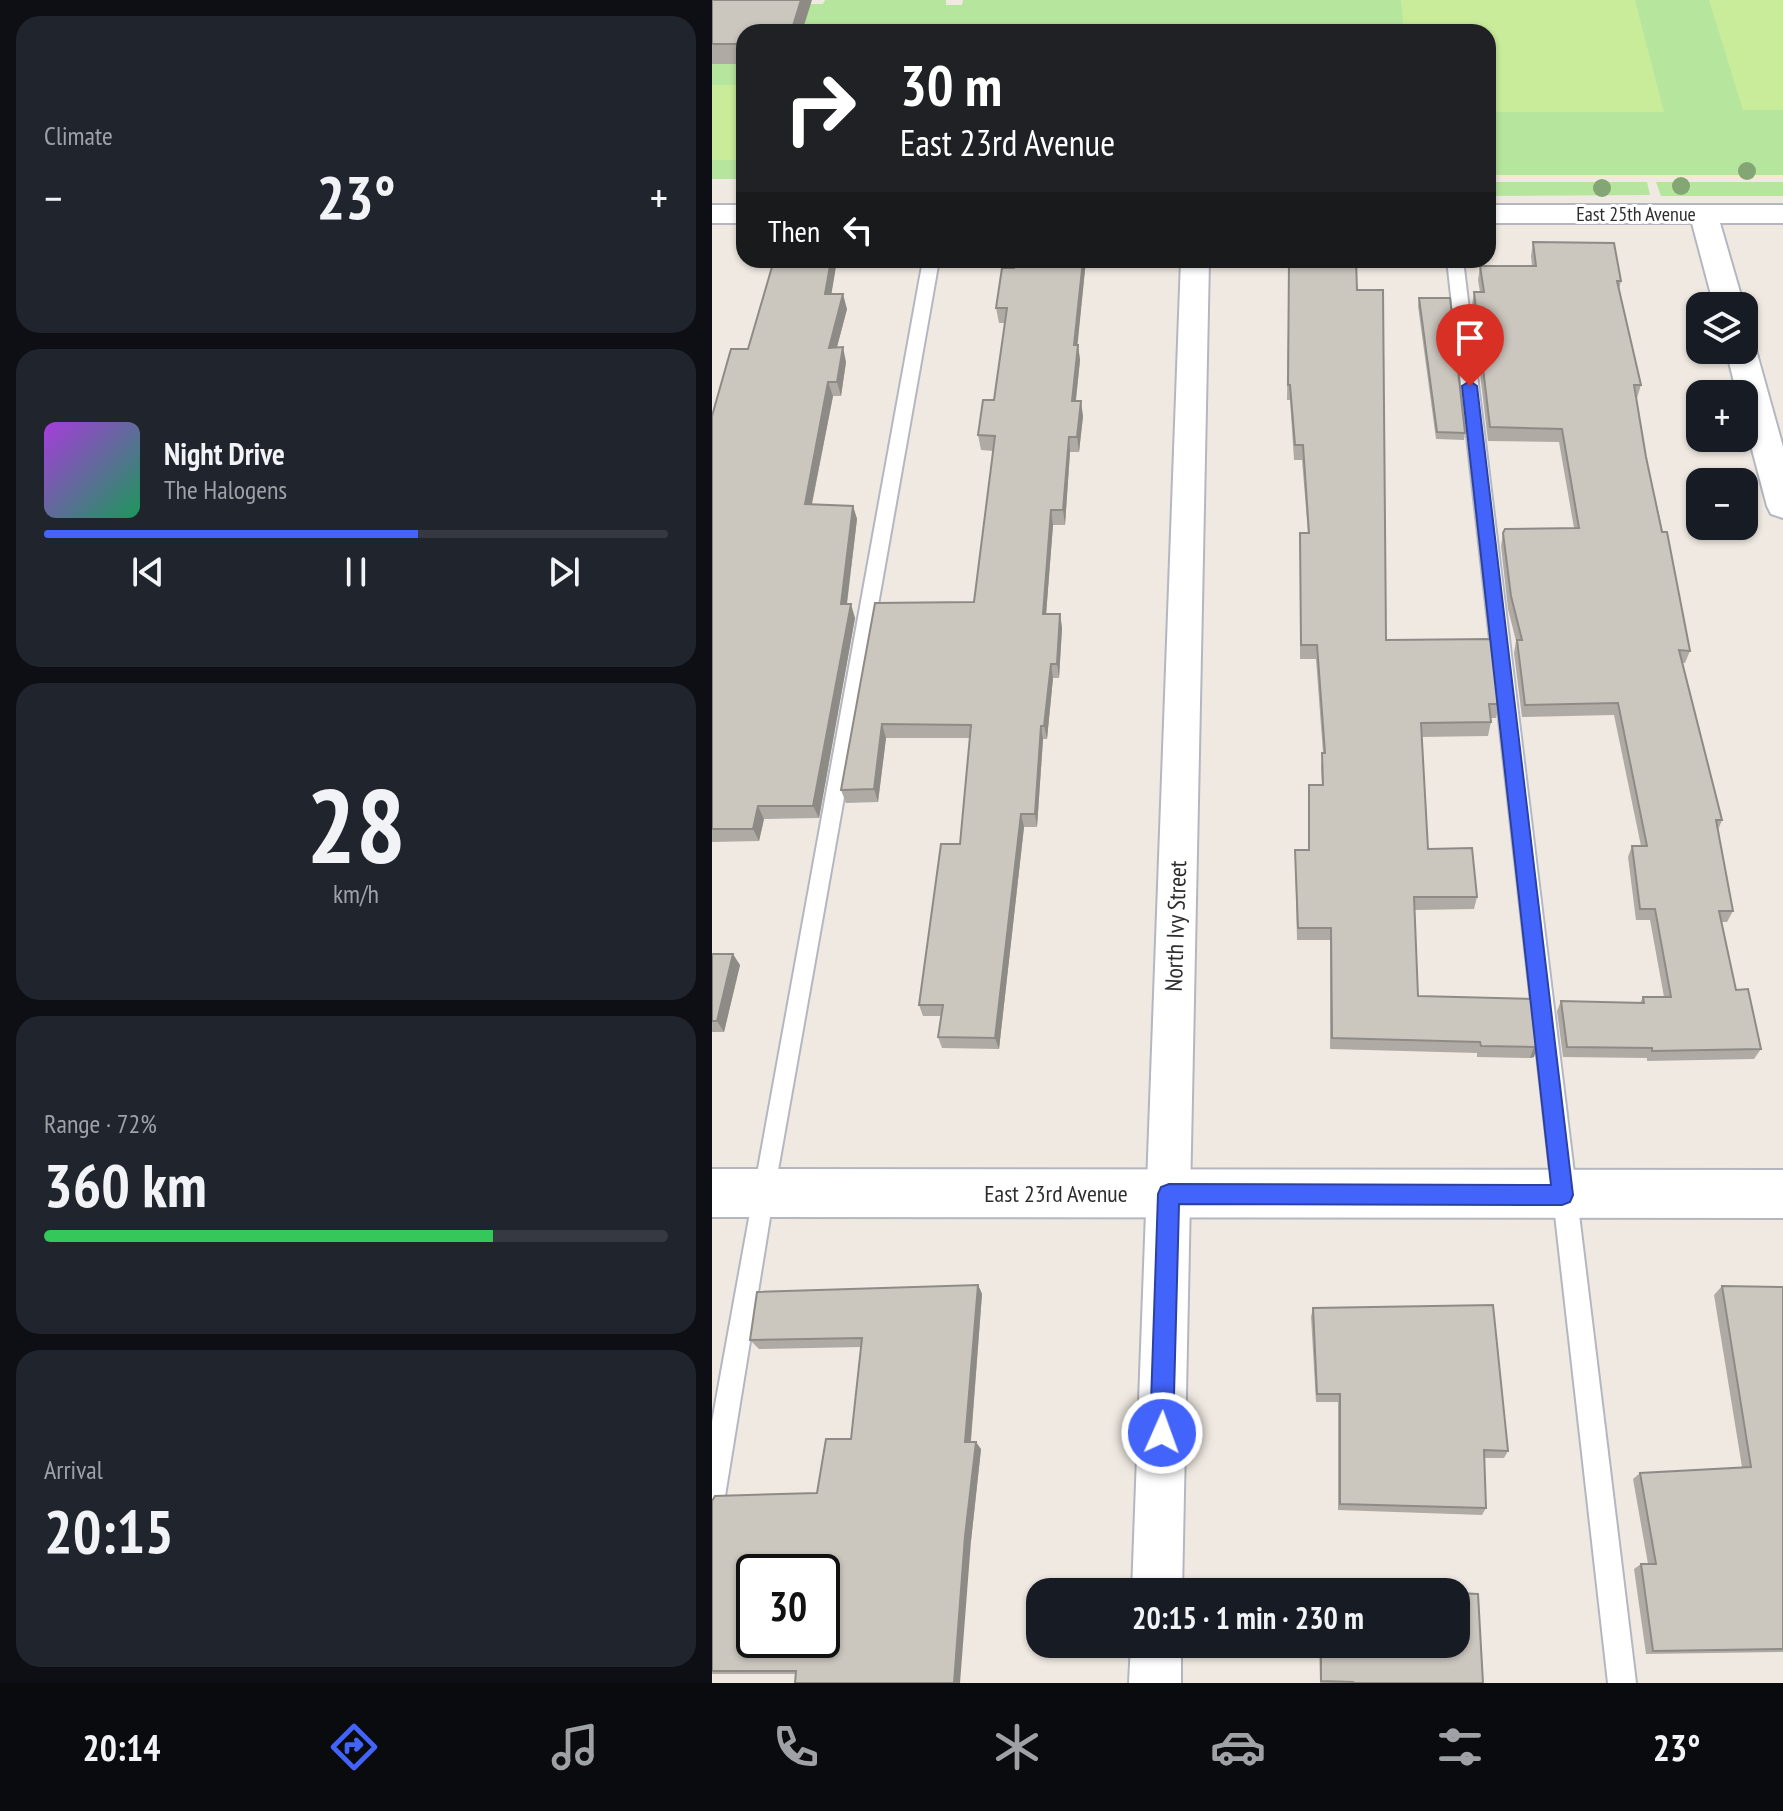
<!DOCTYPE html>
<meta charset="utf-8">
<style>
:root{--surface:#171b24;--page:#20242c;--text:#f1f3f6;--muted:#9ea1a6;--line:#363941;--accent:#4264fb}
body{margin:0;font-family:"PT Sans Narrow",sans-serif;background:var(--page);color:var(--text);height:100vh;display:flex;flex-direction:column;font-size:30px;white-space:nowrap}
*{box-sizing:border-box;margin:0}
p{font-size:26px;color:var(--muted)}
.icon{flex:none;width:44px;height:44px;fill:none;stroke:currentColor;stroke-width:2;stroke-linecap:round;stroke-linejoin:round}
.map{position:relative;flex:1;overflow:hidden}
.panel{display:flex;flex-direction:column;gap:16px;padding:16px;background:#0d0f14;width:712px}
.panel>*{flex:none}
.guide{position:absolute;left:24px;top:24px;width:760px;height:244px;border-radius:24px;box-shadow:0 2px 6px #0004;background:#202124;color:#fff;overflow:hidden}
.tools{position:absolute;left:974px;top:292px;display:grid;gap:16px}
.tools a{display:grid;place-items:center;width:72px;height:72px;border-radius:16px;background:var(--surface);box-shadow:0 2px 6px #0004;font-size:40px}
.speed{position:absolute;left:24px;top:1554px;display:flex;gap:16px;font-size:40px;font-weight:700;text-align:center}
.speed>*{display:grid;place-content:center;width:104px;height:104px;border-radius:50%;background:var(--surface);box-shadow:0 2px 6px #0004;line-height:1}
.speed .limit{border:4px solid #111;border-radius:12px;background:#fff;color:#111}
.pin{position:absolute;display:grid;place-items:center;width:68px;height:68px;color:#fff;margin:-82px -34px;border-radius:50% 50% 50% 0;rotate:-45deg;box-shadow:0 0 8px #0007}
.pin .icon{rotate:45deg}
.me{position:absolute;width:88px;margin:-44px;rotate:2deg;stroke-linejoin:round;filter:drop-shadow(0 0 6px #0008)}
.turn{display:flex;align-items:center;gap:28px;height:168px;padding:0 32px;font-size:36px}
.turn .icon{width:104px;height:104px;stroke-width:2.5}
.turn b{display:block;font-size:56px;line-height:68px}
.then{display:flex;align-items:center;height:76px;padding:0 32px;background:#0003;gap:16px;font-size:30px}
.big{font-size:60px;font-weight:800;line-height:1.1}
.panel .tile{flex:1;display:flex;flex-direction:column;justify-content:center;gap:12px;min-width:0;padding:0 28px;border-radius:24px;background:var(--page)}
.panel .dial{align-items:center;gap:0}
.dial b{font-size:104px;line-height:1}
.song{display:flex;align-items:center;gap:24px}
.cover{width:96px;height:96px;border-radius:12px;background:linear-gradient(135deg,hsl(280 70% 55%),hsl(150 70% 35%))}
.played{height:8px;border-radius:4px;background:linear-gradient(90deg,var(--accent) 60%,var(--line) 60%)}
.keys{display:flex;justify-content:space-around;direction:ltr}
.heat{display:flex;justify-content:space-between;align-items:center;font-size:44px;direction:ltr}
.charge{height:12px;border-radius:6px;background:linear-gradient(90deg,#34c759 72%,var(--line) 0)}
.trip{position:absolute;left:314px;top:1578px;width:444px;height:80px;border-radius:24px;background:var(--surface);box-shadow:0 2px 6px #0004;font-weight:800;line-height:80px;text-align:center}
.tab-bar{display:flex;height:128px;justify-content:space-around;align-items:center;background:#090b0e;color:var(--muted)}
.tab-bar .icon{width:56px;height:56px}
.tab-bar .current{color:var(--accent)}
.tab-bar b{font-size:36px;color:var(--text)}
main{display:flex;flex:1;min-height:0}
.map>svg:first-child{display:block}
.green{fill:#b6e59e}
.sand{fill:#f3ecc5}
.pitch{fill:#c9ec9a}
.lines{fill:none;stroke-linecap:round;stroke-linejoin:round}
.lane-casing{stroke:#b4b7c1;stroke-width:4}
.street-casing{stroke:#b4b7c1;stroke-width:4}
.secondary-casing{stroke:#b4b7c1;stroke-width:4}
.lane{fill:#fff;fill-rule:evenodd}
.street{fill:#fff;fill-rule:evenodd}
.secondary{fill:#fff;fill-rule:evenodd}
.tree{fill:#84a574}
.wall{fill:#afaba4}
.shaded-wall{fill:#8e8b86}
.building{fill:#cbc7bf;stroke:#8e8b86;stroke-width:2;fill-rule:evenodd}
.route{fill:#4264fb;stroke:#2b41a3;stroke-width:2}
.labels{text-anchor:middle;stroke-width:6;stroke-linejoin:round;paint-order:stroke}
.far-street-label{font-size:20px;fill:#2e2e2e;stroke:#fff}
.street-label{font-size:24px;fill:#2e2e2e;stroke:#fff}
</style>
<main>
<section class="panel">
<div class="tile"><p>Climate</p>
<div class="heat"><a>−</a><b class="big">23°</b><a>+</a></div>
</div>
<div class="tile">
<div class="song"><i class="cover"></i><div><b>Night Drive</b><p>The Halogens</p></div></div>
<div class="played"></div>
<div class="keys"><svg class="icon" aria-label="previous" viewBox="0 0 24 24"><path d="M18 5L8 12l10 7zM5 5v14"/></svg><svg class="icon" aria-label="pause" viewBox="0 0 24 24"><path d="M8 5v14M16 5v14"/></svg><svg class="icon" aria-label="next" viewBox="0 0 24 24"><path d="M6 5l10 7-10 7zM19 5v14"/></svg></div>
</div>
<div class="tile dial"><b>28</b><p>km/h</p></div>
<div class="tile"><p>Range · 72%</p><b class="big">360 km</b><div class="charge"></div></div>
<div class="tile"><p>Arrival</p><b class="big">20:15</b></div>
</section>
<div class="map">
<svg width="1071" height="1683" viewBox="0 0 1071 1683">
<rect width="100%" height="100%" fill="#efe9e1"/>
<!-- green -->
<g class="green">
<polygon points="113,0 234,0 234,5 250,5 251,0 1071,0 1071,175 776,175 776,32 90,32 98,4 111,4"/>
<rect x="0" y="64" width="32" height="115"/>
<polygon points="776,182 935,182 938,195 776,196"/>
<polygon points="944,182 1071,182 1071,196 949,196"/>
</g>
<!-- sand -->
<rect class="sand" x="776" y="175" width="295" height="2"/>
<!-- pitch -->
<g class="pitch">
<polygon points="689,0 923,0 952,112 776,112 776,32 692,32"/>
<polygon points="997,0 1071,0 1071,110 1031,110"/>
<rect x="0" y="85" width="32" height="75"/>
</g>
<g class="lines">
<!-- lane casing -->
<g class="lane-casing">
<g id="lane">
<polygon points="211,260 227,260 62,1193 13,1496 9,1505 0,1509 0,1422"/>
<polygon points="735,260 751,260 924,1683 896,1683"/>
</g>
</g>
<!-- street casing -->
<g class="street-casing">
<g id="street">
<rect x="0" y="205" width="32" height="18"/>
<polygon points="776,205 1071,205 1071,223 1008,223 1032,306 1002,306 980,223 776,223"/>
<polygon points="469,260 497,260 470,1592 420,1592"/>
<polygon points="1032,341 1040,343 1044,350 1071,447 1071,518 1059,514 1055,506 1032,419 1032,394 1025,394 1014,350 1032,350"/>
<polygon points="419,1644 469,1644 469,1683 417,1683"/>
</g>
</g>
<!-- secondary casing -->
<g class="secondary-casing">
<polygon id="secondary" points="0,1169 1071,1170 1071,1218 0,1217"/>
</g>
<!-- lane -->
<use href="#lane" class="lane"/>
<!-- street -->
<use href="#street" class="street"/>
<!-- secondary -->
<use href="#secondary" class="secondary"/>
</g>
<!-- trees -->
<g class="tree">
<circle cx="1035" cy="171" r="9"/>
<circle cx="969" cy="186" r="9"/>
<circle cx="890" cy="188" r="9"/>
</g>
<!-- wall -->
<g class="wall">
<polygon points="0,0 32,32 32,64 0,64"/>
<polygon points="821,242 909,281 907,290 929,385 925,398 924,398 934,457 978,651 973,663 970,663 1010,820 1006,830 1021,911 1015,922 1010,922 1024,990 1049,1049 1042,1059 935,1061 935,1058 851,1057 845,1011 849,1001 928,1003 931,997 952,997 938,920 924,920 916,857 920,846 929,846 902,715 810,717 802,653 804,641 796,609 789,546 791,533 862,528 847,442 776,441 760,305 762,292 768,292 766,280 768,266 820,266 819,256"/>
<polygon points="62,260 125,260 119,294 135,309 125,347 134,362 129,396 121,396 100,504 141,506 145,519 135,604 143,618 107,818 52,819 47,841 0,842 0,416 36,349"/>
<polygon points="303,260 374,260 365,345 366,345 368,360 364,401 371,416 367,452 358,452 353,525 341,525 334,614 348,614 350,628 347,678 341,678 335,739 331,739 325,827 312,827 287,1049 230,1048 226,1037 229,1016 211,1016 207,1005 248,844 258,738 174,738 166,802 134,803 129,790 163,603 262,602 281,451 269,450 266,435 282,400 293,323 287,323 284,308 302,268"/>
<polygon points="577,260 645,290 674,640 787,704 784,718 778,718 779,722 776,736 709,737 716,849 765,897 762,909 703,910 706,996 821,999 822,1057 818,1058 765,1057 765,1053 618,1049 618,940 585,940 583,850 596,850 597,785 610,785 609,767 611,753 604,659 588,659 588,533 596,533 590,460 582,460 578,400 575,400"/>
<polygon points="707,298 753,433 752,440 724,439 706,306"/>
<polygon points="0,954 28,965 12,1032 0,1032"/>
<polygon points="266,1285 270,1294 259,1442 269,1449 259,1541 84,1674 0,1674 0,1501 105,1493 139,1439 149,1347 47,1349 38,1340"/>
<polygon points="1010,1286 1071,1287 1071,1652 934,1654 922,1569 929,1564 936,1564 921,1479 928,1473 1030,1467 1002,1295"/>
<polygon points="601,1308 796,1451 792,1458 772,1458 774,1508 770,1515 626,1510 626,1402 604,1402 599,1317"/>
<polygon points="607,1644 744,1644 771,1683 608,1683"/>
</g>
<!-- shaded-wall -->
<g class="shaded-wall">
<polygon points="89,0 100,0 90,32 79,32"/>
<polygon points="119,260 125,260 117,309 113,294"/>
<polygon points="371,260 374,260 364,360 362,345"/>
<polygon points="131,294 135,309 121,362 117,348"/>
<polygon points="366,345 368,360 362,416 360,401"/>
<polygon points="131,347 134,362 129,396 125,382"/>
<polygon points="116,382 121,396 97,518 93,504"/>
<polygon points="369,401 371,416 367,452 365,437"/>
<polygon points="357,437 358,452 353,525 351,510"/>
<polygon points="141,506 145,519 133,618 129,604"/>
<polygon points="339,510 341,525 333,628 331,614"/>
<polygon points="139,604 143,618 107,818 101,806"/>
<polygon points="348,614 350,628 347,678 345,664"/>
<polygon points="339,664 341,678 335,739 332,726"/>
<polygon points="170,724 174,738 166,802 162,789"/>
<polygon points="329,726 331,739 325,827 323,814"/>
<polygon points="46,806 52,819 47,841 41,829"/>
<polygon points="309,814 312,827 287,1049 283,1038"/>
<polygon points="21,954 28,965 12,1032 5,1021"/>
<polygon points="826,1045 822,1057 818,1058 822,1047"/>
<polygon points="266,1285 270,1294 258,1449 253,1442"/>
<polygon points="264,1442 269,1449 259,1541 248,1683 242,1683 253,1536"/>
</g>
<!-- building -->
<g class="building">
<polygon points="0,0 89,0 79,32 32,32 32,44 0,44"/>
<polygon points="821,242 902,243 909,281 905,281 929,385 922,385 934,457 950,532 955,532 978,651 967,650 1010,820 1004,820 1021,911 1007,911 1024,990 1036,989 1049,1049 940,1051 940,1048 855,1047 849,1001 932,1003 931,997 959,997 943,909 928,909 920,846 935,846 906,703 813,705 805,640 810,640 799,596 791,533 793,529 867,528 850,429 778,427 762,292 772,292 768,266 824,266"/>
<polygon points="62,260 119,260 113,294 131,294 117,348 131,347 125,382 116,382 93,504 141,506 129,604 139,604 101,806 46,806 41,829 0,829 0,416 19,349 36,349"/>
<polygon points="303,260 371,260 362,345 366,345 360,401 369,401 365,437 357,437 351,510 339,510 331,614 348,614 345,664 339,664 332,726 329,726 323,814 309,814 283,1038 226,1037 231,1005 207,1005 229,844 248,844 259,725 170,724 162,789 129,790 163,603 262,602 283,436 266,435 271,400 282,400 295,308 284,308 290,268 302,268"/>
<polygon points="577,260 644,260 645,290 671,290 674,640 779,639 787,704 777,704 779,722 709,723 716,849 760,848 765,897 702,897 706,996 821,999 826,1045 822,1047 769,1046 768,1042 620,1038 619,928 586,928 583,850 597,850 597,785 611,785 610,753 613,753 605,645 589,645 588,533 597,533 591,445 583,445 578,385 576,385"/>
<polygon points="707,298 738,298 753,433 725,432"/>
<polygon points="0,954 21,954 5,1021 0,1021"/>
<path d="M266,1285L253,1442H264L253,1536L242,1683H83L84,1671H0V1501L3,1496L105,1493L114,1439H139L150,1338L38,1340L45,1292ZM42,1572H110V1640H42Z"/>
<polygon points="1010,1286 1071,1287 1071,1649 941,1651 929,1564 944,1564 928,1473 1039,1467"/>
<polygon points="781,1305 796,1451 772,1450 774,1508 628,1504 628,1394 605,1394 601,1308"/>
<polygon points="608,1590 694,1592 608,1592"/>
<polygon points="744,1593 766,1594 771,1683 641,1683 641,1682 609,1681 609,1644 744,1644"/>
</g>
<!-- route -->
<polygon class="route" points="758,381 765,386 861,1195 858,1202 850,1205 467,1204 461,1433 458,1441 450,1444 442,1441 438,1433 446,1194 449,1187 457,1184 839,1185 750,386"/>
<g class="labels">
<!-- far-street labels -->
<g class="far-street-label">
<text x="924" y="221">East 25th Avenue</text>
</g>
<!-- street labels -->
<g class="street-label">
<text transform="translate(464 926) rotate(-88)" y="8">North Ivy Street</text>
<text x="344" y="1202">East 23rd Avenue</text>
</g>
</g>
</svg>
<div class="tools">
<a><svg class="icon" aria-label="layers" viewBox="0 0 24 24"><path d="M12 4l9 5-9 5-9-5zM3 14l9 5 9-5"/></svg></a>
<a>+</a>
<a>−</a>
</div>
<div class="speed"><div class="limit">30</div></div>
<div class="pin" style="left:758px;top:386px;background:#d93025"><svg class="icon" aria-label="arrive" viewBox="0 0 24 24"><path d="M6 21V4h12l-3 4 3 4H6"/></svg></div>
<svg class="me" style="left:450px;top:1433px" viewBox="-20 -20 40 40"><circle r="17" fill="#4264fb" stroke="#fff" stroke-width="3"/><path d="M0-11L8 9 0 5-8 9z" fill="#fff"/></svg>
<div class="trip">20:15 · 1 min · 230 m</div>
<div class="guide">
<div class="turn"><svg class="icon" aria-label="right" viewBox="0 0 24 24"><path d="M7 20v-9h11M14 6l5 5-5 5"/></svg><div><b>30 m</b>East 23rd Avenue</div></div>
<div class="then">Then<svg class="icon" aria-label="left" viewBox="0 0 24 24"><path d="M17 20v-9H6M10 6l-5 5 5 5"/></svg></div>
</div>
</div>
</main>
<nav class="tab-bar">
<b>20:14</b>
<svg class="icon current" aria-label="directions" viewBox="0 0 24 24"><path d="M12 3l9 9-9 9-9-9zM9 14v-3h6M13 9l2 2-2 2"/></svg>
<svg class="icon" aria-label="music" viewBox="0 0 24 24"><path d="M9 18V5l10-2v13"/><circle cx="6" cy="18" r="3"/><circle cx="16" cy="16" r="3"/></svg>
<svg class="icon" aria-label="phone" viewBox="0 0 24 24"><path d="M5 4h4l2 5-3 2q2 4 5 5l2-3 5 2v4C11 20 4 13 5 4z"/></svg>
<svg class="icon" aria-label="climate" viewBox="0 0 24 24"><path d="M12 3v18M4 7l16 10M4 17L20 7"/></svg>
<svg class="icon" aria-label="car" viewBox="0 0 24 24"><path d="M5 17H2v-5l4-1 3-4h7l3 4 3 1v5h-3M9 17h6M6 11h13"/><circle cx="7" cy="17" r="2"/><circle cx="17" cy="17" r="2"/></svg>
<svg class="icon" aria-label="filters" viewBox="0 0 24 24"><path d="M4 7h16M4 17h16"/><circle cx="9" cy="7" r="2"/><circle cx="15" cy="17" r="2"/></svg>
<b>23°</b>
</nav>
